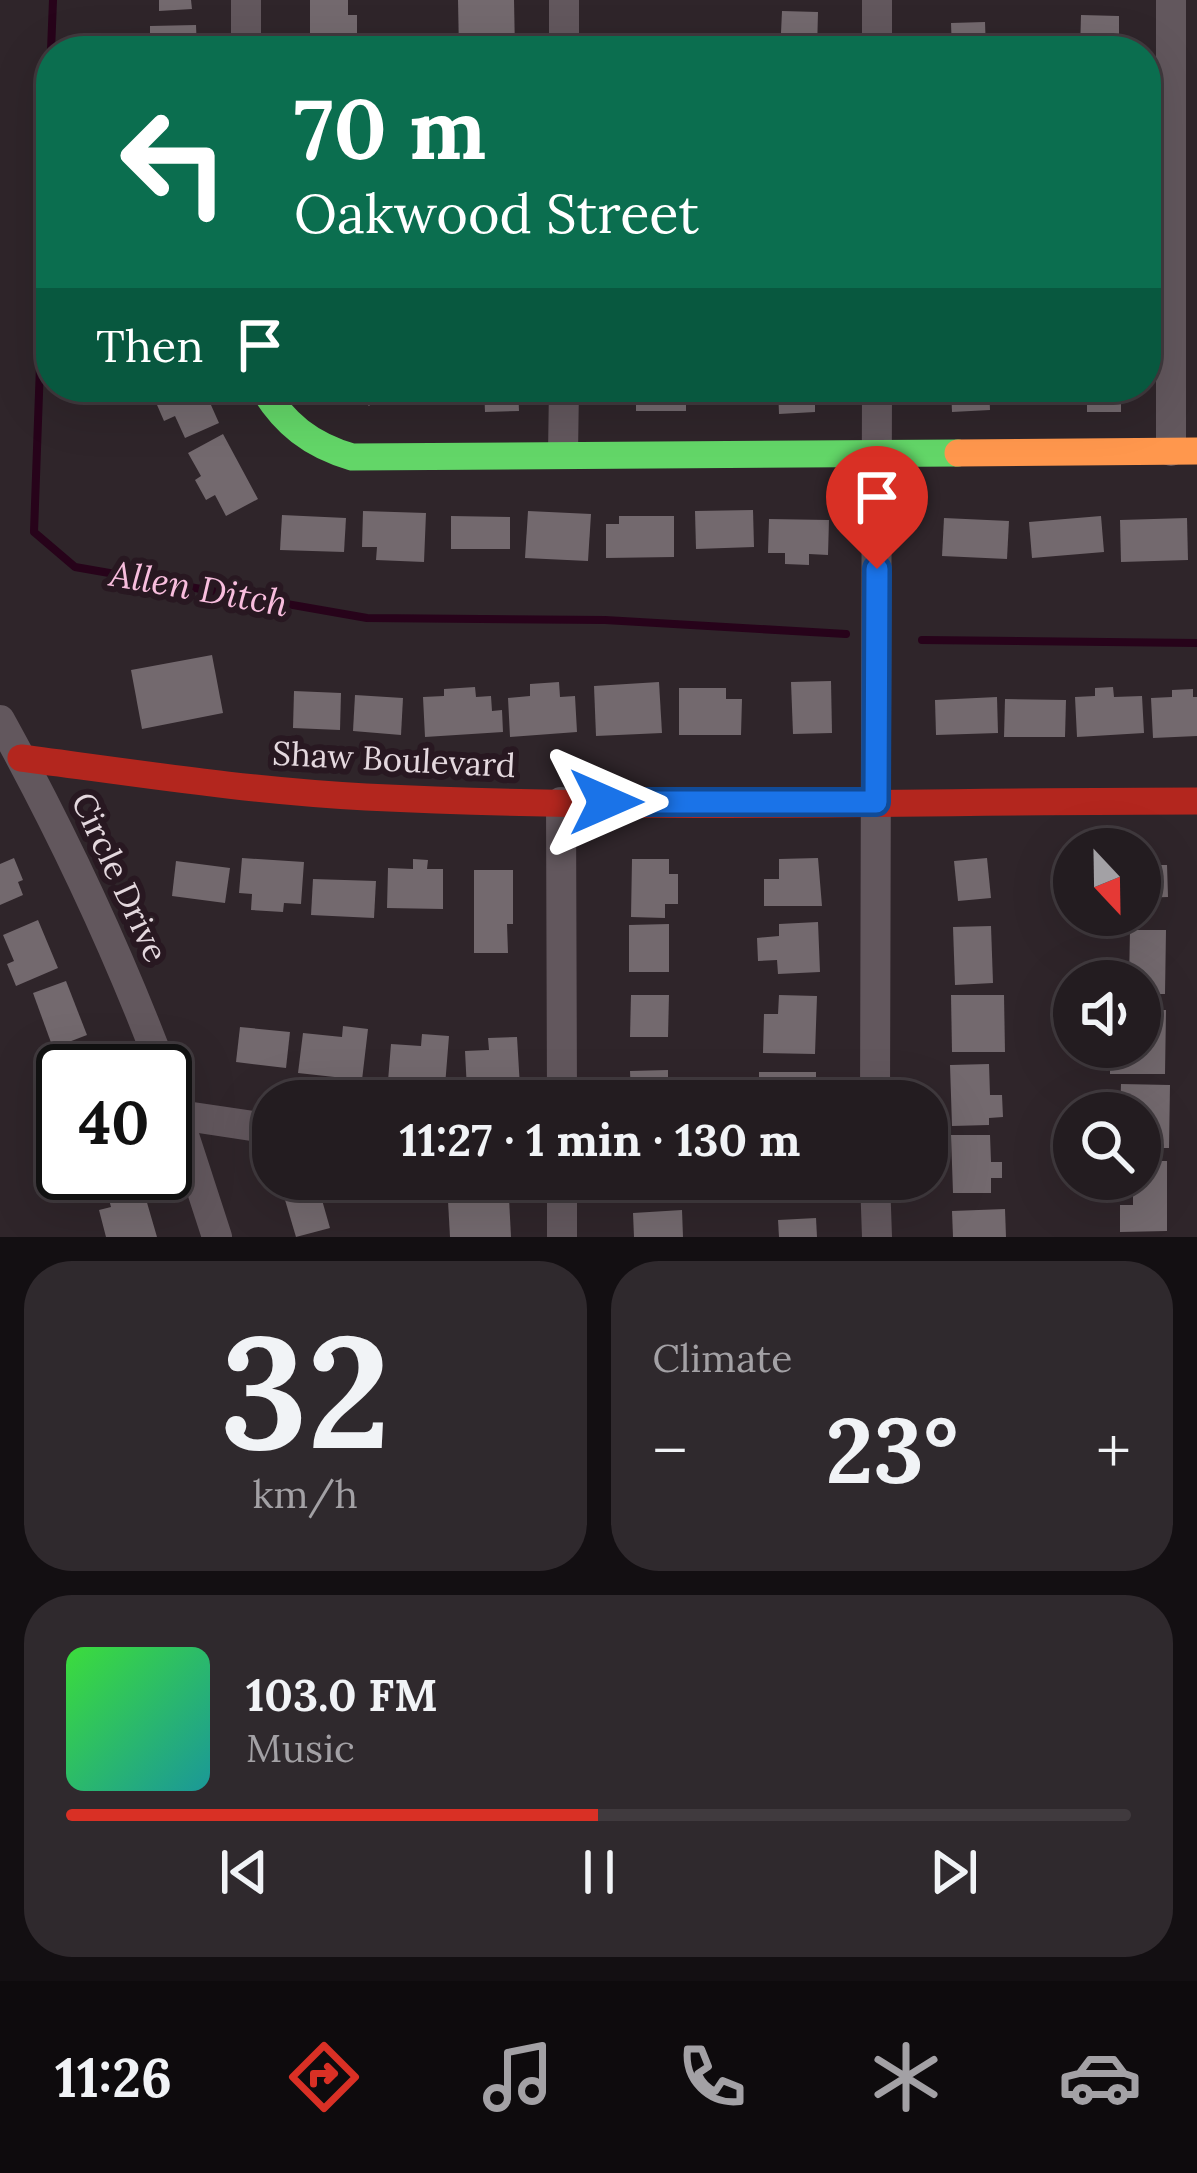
<!DOCTYPE html>
<meta charset="utf-8">
<style>
:root{--surface:#231c20;--page:#2f292d;--text:#f1f3f6;--muted:#a3a1a5;--line:#403a3e;--accent:#d93025}
body{margin:0;font-family:Lora,serif;background:var(--page);color:var(--text);height:100vh;display:flex;flex-direction:column;font-size:45px;white-space:nowrap}
*{box-sizing:border-box;margin:0}
p{font-size:39px;color:var(--muted)}
.icon{flex:none;width:66px;height:66px;fill:none;stroke:currentColor;stroke-width:2;stroke-linecap:round;stroke-linejoin:round}
.map{position:relative;height:1237px;overflow:hidden}
.panel{display:flex;flex-direction:column;gap:24px;padding:24px;background:#130f12;flex:1}
.panel>*{flex:none}
.banner{position:absolute;left:36px;top:36px;width:1125px;height:366px;border-radius:48px;box-shadow:0 12px 48px #0002,0 0 0 3px var(--line);background:#0b6e4f;color:#fff;overflow:hidden}
.needle{width:78px;rotate:158deg}
.controls{position:absolute;left:1053px;top:828px;display:grid;gap:24px}
.controls a{display:grid;place-items:center;width:108px;height:108px;border-radius:50%;background:var(--surface);box-shadow:0 12px 48px #0002,0 0 0 3px var(--line);font-size:60px}
.speed{position:absolute;left:36px;top:1044px;display:flex;gap:24px;font-size:60px;font-weight:700;text-align:center}
.speed>*{display:grid;place-content:center;width:156px;height:156px;border-radius:50%;background:var(--surface);box-shadow:0 12px 48px #0002,0 0 0 3px var(--line);line-height:1}
.speed .limit{border:6px solid #111;border-radius:18px;background:#fff;color:#111}
.pin{position:absolute;display:grid;place-items:center;width:102px;height:102px;color:#fff;margin:-123px -51px;border-radius:50% 50% 50% 0;rotate:-45deg;box-shadow:0 0 12px #0007}
.pin .icon{rotate:45deg}
.me{position:absolute;width:132px;margin:-66px;rotate:90deg;stroke-linejoin:round;filter:drop-shadow(0 0 9px #0008)}
.turn{display:flex;align-items:center;gap:42px;height:252px;padding:0 60px;font-size:54px}
.turn .icon{width:156px;height:156px;stroke-width:2.5}
.turn b{display:block;font-size:84px;line-height:102px}
.then{display:flex;align-items:center;height:114px;padding:0 60px;background:#0003;gap:24px;font-size:45px}
.big{font-size:90px;font-weight:700;line-height:1.1}
.panel .widget{flex:1;display:flex;flex-direction:column;justify-content:center;gap:18px;min-width:0;padding:0 42px;border-radius:48px;background:var(--page)}
.panel .dial{align-items:center;gap:0}
.dial b{font-size:156px;line-height:1}
.song{display:flex;align-items:center;gap:36px}
.cover{width:144px;height:144px;border-radius:18px;background:linear-gradient(135deg,hsl(120 70% 55%),hsl(180 70% 35%))}
.played{height:12px;border-radius:6px;background:linear-gradient(90deg,var(--accent) 50%,var(--line) 50%)}
.keys{display:flex;justify-content:space-around;direction:ltr}
.heat{display:flex;justify-content:space-between;align-items:center;font-size:66px;direction:ltr}
.panel .tiles{flex:1;display:grid;gap:24px;grid-template-columns:1fr 1fr}
.widget:last-child{grid-column:span 2}
.trip{position:absolute;left:252px;top:1080px;width:696px;height:120px;border-radius:48px;background:var(--surface);box-shadow:0 12px 48px #0002,0 0 0 3px var(--line);font-weight:700;line-height:120px;text-align:center}
.tab-bar{display:flex;height:192px;justify-content:space-around;align-items:center;background:#0e0b0d;color:var(--muted)}
.tab-bar .icon{width:84px;height:84px}
.tab-bar .active{color:var(--accent)}
.tab-bar b{font-size:54px;color:var(--text)}
.map>svg:first-child{display:block}
.lines{fill:none;stroke-linecap:round;stroke-linejoin:round}
.stream{stroke:#27031a;stroke-width:8}
.building{fill:#73696e}
.street{stroke:#62575d;stroke-width:30}
.fast{stroke:#63d668;stroke-width:27}
.slow{stroke:#ff974d;stroke-width:27}
.jam{stroke:#b3261e;stroke-width:27}
.route-casing{stroke:#114b97;stroke-width:30}
.route{stroke:#1a73e8;stroke-width:21}
.labels{text-anchor:middle;stroke-width:12;stroke-linejoin:round;paint-order:stroke}
.street-label{font-size:33px;fill:#e4d8de;stroke:#281821}
.water-label{font-size:36px;font-style:italic;fill:#f8bddd;stroke:#281821}
</style>
<div class="map">
<svg width="1197" height="1237" viewBox="0 0 1197 1237">
<rect width="100%" height="100%" fill="#2f252a"/>
<g class="lines">
<!-- stream -->
<g class="stream">
<polyline points="51,51 53,0"/>
<polyline points="51,61 34,532 75,567 367,618 605,620 846,634"/>
<polyline points="922,640 1197,643"/>
</g>
</g>
<!-- building -->
<g class="building">
<polygon points="159,0 191,0 192,9 159,11"/>
<polygon points="310,0 348,0 348,15 357,15 357,40 348,40 347,51 310,51"/>
<polygon points="458,0 514,0 515,51 459,51"/>
<polygon points="782,11 818,12 817,51 771,51 771,33 781,33"/>
<polygon points="1081,15 1119,16 1119,40 1128,40 1128,51 1080,51"/>
<polygon points="985,22 986,51 952,51 951,23"/>
<polygon points="196,25 197,51 150,51 150,26"/>
<polygon points="637,36 670,36 670,51 636,51"/>
<polygon points="160,387 203,387 219,423 185,438 175,416 164,421 154,398 163,394"/>
<polygon points="349,387 387,387 369,406"/>
<polygon points="484,387 518,387 519,411 485,412"/>
<rect x="636" y="387" width="50" height="24"/>
<polygon points="778,387 824,387 824,396 815,397 815,412 779,414"/>
<polygon points="951,387 989,387 990,410 952,412"/>
<rect x="1087" y="387" width="34" height="25"/>
<polygon points="223,434 258,499 226,516 215,495 206,500 195,480 201,476 188,453"/>
<polygon points="753,510 754,547 696,549 695,511"/>
<polygon points="363,511 426,513 424,562 376,560 377,547 362,547"/>
<polygon points="528,511 591,514 588,561 525,558"/>
<polygon points="282,515 346,518 344,552 280,550"/>
<polygon points="451,516 510,517 510,549 451,549"/>
<polygon points="619,516 674,516 674,557 606,558 606,524 619,524"/>
<polygon points="1101,516 1104,552 1032,558 1029,522"/>
<polygon points="944,518 1009,521 1007,559 942,556"/>
<polygon points="1187,518 1188,560 1121,562 1120,520"/>
<polygon points="769,519 829,520 828,555 809,554 809,565 785,564 785,553 768,553"/>
<polygon points="212,655 223,713 142,729 131,670"/>
<polygon points="831,681 832,733 793,734 791,682"/>
<polygon points="559,682 560,697 575,696 577,732 510,737 508,698 530,696 530,684"/>
<polygon points="659,682 662,733 596,736 594,686"/>
<polygon points="475,687 476,697 491,696 492,711 502,710 503,732 425,737 423,697 444,696 444,689"/>
<polygon points="1113,687 1114,697 1142,696 1144,733 1077,737 1075,697 1095,696 1095,688"/>
<polygon points="679,688 726,688 726,699 742,699 741,735 679,735"/>
<polygon points="1193,689 1193,697 1197,697 1197,736 1153,738 1151,698 1172,697 1172,690"/>
<polygon points="294,691 341,693 340,730 293,728"/>
<polygon points="355,695 403,698 401,735 353,731"/>
<polygon points="997,697 998,733 936,735 935,700"/>
<polygon points="1005,699 1066,700 1065,737 1004,737"/>
<polygon points="14,858 23,880 18,882 23,895 0,905 0,864"/>
<polygon points="242,858 304,862 301,904 284,903 283,912 251,910 252,894 239,893"/>
<polygon points="818,858 822,906 764,906 764,879 779,879 779,859"/>
<polygon points="987,858 991,898 958,901 954,861"/>
<polygon points="413,859 428,860 427,869 443,869 443,909 387,908 388,868 413,869"/>
<polygon points="632,859 669,859 669,874 678,874 678,904 665,904 665,918 631,917"/>
<polygon points="176,861 230,868 225,903 172,896"/>
<polygon points="1140,865 1167,865 1168,897 1140,898"/>
<polygon points="1074,866 1074,899 1065,899 1065,867"/>
<polygon points="474,870 513,870 513,924 507,924 508,953 474,953"/>
<polygon points="313,879 376,881 374,918 311,915"/>
<polygon points="38,920 58,968 16,986 7,964 14,961 3,935"/>
<polygon points="818,922 820,972 778,974 777,960 758,961 757,938 779,936 779,924"/>
<polygon points="669,924 669,972 629,972 629,925"/>
<polygon points="991,926 993,983 955,985 953,927"/>
<polygon points="1130,930 1166,930 1165,994 1140,994 1140,981 1129,981"/>
<polygon points="66,981 87,1035 53,1048 33,993"/>
<polygon points="631,995 669,995 668,1037 630,1037"/>
<polygon points="779,995 817,996 815,1054 763,1053 764,1014 778,1014"/>
<polygon points="951,995 1004,995 1005,1052 952,1052"/>
<polygon points="1140,1010 1166,1010 1165,1074 1110,1074 1110,1052 1118,1052 1118,1047 1140,1047"/>
<polygon points="343,1026 368,1029 362,1080 298,1073 303,1033 342,1037"/>
<polygon points="240,1027 290,1032 286,1068 236,1062"/>
<polygon points="422,1034 449,1036 445,1086 388,1081 391,1044 421,1046"/>
<polygon points="517,1037 520,1087 467,1090 465,1051 489,1050 488,1038"/>
<polygon points="93,1042 104,1071 61,1071 56,1056"/>
<polygon points="989,1064 990,1095 1002,1095 1003,1117 989,1118 989,1125 952,1126 950,1065"/>
<polygon points="668,1070 668,1101 631,1101 630,1071"/>
<rect x="759" y="1072" width="57" height="29"/>
<polygon points="1121,1084 1170,1085 1169,1148 1140,1148 1140,1113 1120,1113"/>
<polygon points="951,1135 990,1135 991,1162 1002,1162 1002,1178 991,1178 991,1193 953,1193"/>
<polygon points="1140,1161 1167,1161 1167,1231 1120,1232 1120,1205 1133,1205 1133,1179 1140,1179"/>
<polygon points="293,1179 316,1179 330,1228 296,1237 280,1183"/>
<rect x="631" y="1179" width="55" height="20"/>
<polygon points="762,1179 816,1179 815,1189 761,1187"/>
<polygon points="141,1182 157,1237 106,1237 99,1210 111,1207 107,1192"/>
<polygon points="509,1198 511,1237 450,1237 448,1201"/>
<polygon points="1005,1209 1006,1237 953,1237 952,1211"/>
<polygon points="682,1210 683,1237 634,1237 633,1213"/>
<polygon points="816,1218 817,1237 779,1237 778,1220"/>
</g>
<g class="lines">
<!-- street -->
<g class="street">
<polyline points="246,0 246,51"/>
<polyline points="877,0 877,51"/>
<polyline points="1171,0 1171,451"/>
<polyline points="564,51 564,0"/>
<polyline points="563,454 564,387"/>
<path d="M0,720C63,834 117,949 163,1071"/>
<polyline points="561,802 562,1101"/>
<polyline points="165,1077 217,1237"/>
<polyline points="875,1101 877,387"/>
<polyline points="179,1115 273,1129"/>
<polyline points="875,1179 877,1237"/>
<polyline points="562,1237 562,1179"/>
</g>
<!-- fast -->
<path class="fast" d="M262,387C284,424 311,445 352,457L958,453"/>
<!-- slow -->
<polyline class="slow" points="958,453 1197,451"/>
<!-- jam -->
<path class="jam" d="M21,758C136,773 250,791 366,797C642,811 920,801 1197,801"/>
</g>
<g class="lines">
<!-- route casing -->
<g class="route-casing">
<polyline id="route" points="606,802 876,802 877,569"/>
</g>
<!-- route -->
<use href="#route" class="route"/>
</g>
<g class="labels">
<!-- street labels -->
<g class="street-label">
<text transform="translate(394 759) rotate(3)" y="12">Shaw Boulevard</text>
<text transform="translate(120 877) rotate(65)" y="12">Circle Drive</text>
</g>
<!-- water labels -->
<g class="water-label">
<text transform="translate(199 588) rotate(10)" y="13">Allen Ditch</text>
</g>
</g>
</svg>
<div class="controls">
<a><svg class="needle" viewBox="-14 -14 28 28"><path d="M0-13l5 13h-10z" fill="#e53935"/><path d="M0 13l5-13h-10z" fill="#a3a1a5"/></svg></a>
<a><svg class="icon" aria-label="sound" viewBox="0 0 24 24"><path d="M4 9h4l5-4v14l-5-4H4zM17 9q2 3 0 6"/></svg></a>
<a><svg class="icon" aria-label="search" viewBox="0 0 24 24"><circle cx="10" cy="10" r="6"/><path d="M15 15l6 6"/></svg></a>
</div>
<div class="speed"><div class="limit">40</div></div>
<div class="pin" style="left:877px;top:569px;background:#d93025"><svg class="icon" aria-label="arrive" viewBox="0 0 24 24"><path d="M6 21V4h12l-3 4 3 4H6"/></svg></div>
<svg class="me" style="left:606px;top:802px" viewBox="-20 -20 40 40"><path d="M0-17L14 15 0 8-14 15z" fill="#1a73e8" stroke="#fff" stroke-width="4"/></svg>
<div class="trip">11:27 · 1 min · 130 m</div>
<div class="banner">
<div class="turn"><svg class="icon" aria-label="left" viewBox="0 0 24 24"><path d="M17 20v-9H6M10 6l-5 5 5 5"/></svg><div><b>70 m</b>Oakwood Street</div></div>
<div class="then">Then<svg class="icon" aria-label="arrive" viewBox="0 0 24 24"><path d="M6 21V4h12l-3 4 3 4H6"/></svg></div>
</div>
</div>
<section class="panel">
<div class="tiles">
<div class="widget dial"><b>32</b><p>km/h</p></div>
<div class="widget"><p>Climate</p>
<div class="heat"><a>−</a><b class="big">23°</b><a>+</a></div>
</div>
<div class="widget">
<div class="song"><i class="cover"></i><div><b>103.0 FM</b><p>Music</p></div></div>
<div class="played"></div>
<div class="keys"><svg class="icon" aria-label="previous" viewBox="0 0 24 24"><path d="M18 5L8 12l10 7zM5 5v14"/></svg><svg class="icon" aria-label="pause" viewBox="0 0 24 24"><path d="M8 5v14M16 5v14"/></svg><svg class="icon" aria-label="next" viewBox="0 0 24 24"><path d="M6 5l10 7-10 7zM19 5v14"/></svg></div>
</div>
</div>
</section>
<nav class="tab-bar">
<b>11:26</b>
<svg class="icon active" aria-label="directions" viewBox="0 0 24 24"><path d="M12 3l9 9-9 9-9-9zM9 14v-3h6M13 9l2 2-2 2"/></svg>
<svg class="icon" aria-label="music" viewBox="0 0 24 24"><path d="M9 18V5l10-2v13"/><circle cx="6" cy="18" r="3"/><circle cx="16" cy="16" r="3"/></svg>
<svg class="icon" aria-label="phone" viewBox="0 0 24 24"><path d="M5 4h4l2 5-3 2q2 4 5 5l2-3 5 2v4C11 20 4 13 5 4z"/></svg>
<svg class="icon" aria-label="climate" viewBox="0 0 24 24"><path d="M12 3v18M4 7l16 10M4 17L20 7"/></svg>
<svg class="icon" aria-label="car" viewBox="0 0 24 24"><path d="M5 17H2v-5l4-1 3-4h7l3 4 3 1v5h-3M9 17h6M6 11h13"/><circle cx="7" cy="17" r="2"/><circle cx="17" cy="17" r="2"/></svg>
</nav>
